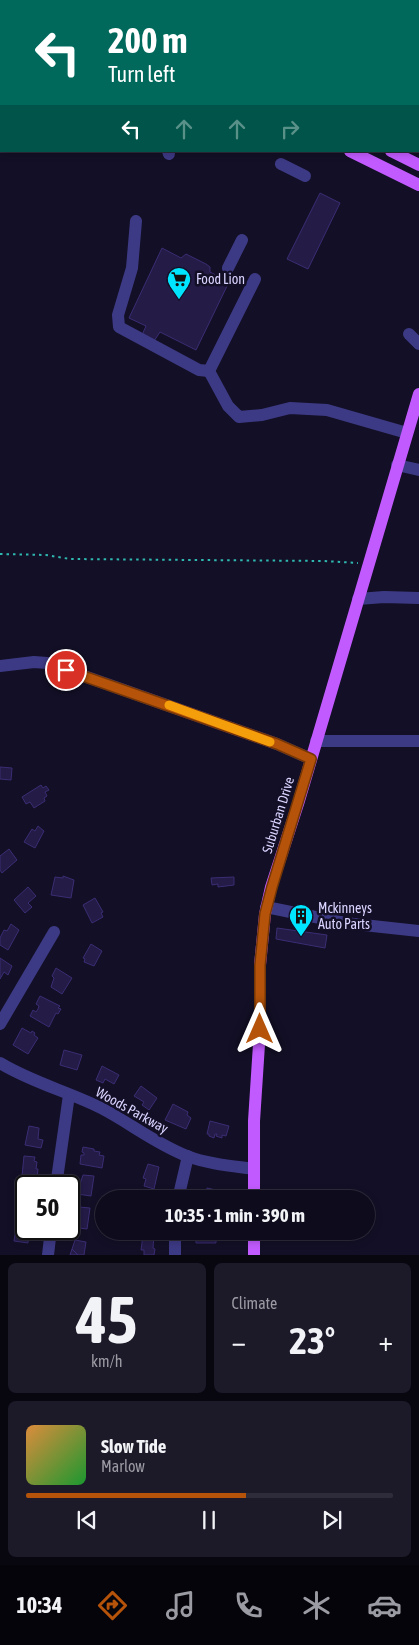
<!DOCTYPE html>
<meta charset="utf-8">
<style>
:root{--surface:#0e0b1c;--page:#1c1929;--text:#f1f3f6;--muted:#9b9ba3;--line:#2e2b3b;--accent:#b45309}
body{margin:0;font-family:"Asap Condensed",sans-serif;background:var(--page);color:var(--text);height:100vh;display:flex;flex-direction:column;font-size:19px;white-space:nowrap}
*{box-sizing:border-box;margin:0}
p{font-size:16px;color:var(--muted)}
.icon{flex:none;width:28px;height:28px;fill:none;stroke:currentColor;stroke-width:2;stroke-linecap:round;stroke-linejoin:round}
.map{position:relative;height:1255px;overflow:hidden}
.drawer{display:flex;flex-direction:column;gap:8px;padding:8px;background:#08060f;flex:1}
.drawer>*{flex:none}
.guide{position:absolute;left:0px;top:0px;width:420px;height:152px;box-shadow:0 2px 8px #0003,0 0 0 1px var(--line);background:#00695c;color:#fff;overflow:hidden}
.speed{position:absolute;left:15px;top:1175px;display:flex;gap:10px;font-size:25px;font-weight:700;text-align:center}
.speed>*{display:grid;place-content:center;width:65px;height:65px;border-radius:50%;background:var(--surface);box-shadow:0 2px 8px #0003,0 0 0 1px var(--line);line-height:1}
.speed .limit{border:2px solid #111;border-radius:8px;background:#fff;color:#111}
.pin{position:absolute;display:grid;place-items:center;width:42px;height:42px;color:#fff;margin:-21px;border:2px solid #fff;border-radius:50%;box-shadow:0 1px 5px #0007}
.me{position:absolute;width:55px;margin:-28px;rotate:0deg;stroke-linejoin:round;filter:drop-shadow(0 0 4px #0008)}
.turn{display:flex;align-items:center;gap:18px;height:105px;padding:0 25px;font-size:22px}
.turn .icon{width:65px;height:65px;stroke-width:2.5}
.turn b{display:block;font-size:35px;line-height:42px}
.lanes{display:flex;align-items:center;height:48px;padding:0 25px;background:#0003;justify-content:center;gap:25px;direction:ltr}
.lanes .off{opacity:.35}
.big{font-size:38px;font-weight:700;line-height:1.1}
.drawer .widget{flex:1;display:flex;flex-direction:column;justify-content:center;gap:8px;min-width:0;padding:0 18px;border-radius:8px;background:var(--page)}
.drawer .dial{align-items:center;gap:0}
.dial b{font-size:65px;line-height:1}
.song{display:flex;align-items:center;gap:15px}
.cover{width:60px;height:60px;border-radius:8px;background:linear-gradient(135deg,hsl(30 70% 55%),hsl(130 70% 35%))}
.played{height:5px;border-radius:2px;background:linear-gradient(90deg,var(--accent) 60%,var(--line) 60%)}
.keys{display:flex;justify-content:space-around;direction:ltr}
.heat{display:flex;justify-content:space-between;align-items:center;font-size:28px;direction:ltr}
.drawer .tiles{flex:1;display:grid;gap:8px;grid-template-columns:1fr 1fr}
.widget:last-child{grid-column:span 2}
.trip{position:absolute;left:95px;top:1190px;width:280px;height:50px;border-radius:25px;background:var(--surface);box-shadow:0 2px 8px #0003,0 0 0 1px var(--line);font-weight:700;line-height:50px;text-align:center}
.menu{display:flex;height:80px;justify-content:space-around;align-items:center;background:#06040b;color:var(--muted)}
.menu .icon{width:35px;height:35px}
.menu .active{color:var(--accent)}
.menu b{font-size:22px;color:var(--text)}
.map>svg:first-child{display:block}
.building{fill:#241b47;stroke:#3b2d73}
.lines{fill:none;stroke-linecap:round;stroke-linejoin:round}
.path{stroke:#2fb8b0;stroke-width:2;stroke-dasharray:2.5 4;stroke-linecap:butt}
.minor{stroke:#3d3a85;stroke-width:12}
.major{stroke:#c25bff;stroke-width:12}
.rail-casing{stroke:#00e5ff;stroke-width:4.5}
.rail{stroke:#130f26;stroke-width:2.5;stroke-dasharray:8;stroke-linecap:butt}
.route-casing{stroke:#753606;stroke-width:12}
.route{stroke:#b45309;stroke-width:9}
.slow{stroke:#f59e0b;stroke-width:9}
.labels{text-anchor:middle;stroke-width:5;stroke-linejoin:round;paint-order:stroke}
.poi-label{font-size:14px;fill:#d9d4ff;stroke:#130f26;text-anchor:start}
.street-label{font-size:14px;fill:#d9d4ff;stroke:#130f26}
</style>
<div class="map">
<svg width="419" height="1255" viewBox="0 0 419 1255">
<rect width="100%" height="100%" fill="#130f26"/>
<!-- building -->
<g class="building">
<polygon points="320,193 340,203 308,269 287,259"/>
<polygon points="162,248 181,258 186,254 206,264 210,267 210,272 229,282 196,350 160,332 154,341 142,335 146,326 129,318"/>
<polygon points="0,767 12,768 11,780 0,779"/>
<polygon points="41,785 43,788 46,786 49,790 45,792 47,796 44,798 45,801 34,808 30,802 26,804 22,797"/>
<polygon points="38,826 44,831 35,848 24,842 32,829 35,831"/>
<polygon points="9,849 17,860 2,873 0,870 0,856"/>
<polygon points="63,876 74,880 71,898 51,895 55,877 63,878"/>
<polygon points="234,877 234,885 218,887 218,884 212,885 211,878"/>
<polygon points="28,887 36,896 28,903 32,907 25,913 14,900"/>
<polygon points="95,898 103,912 101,913 103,917 92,923 83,905"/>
<polygon points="11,924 19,930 8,950 0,945 0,938 4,930 7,931"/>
<polygon points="277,928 327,935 325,948 276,939"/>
<polygon points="91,944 102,951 94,966 84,962 85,959 83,958"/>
<polygon points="0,958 12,966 8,975 4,972 0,979"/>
<polygon points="56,968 72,978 62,994 51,987 54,978 52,976"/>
<polygon points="40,996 60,1006 58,1008 61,1009 58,1014 56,1013 49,1027 30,1016 33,1010 36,1012 38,1009 39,1006 36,1004"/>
<polygon points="22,1028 31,1033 32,1031 35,1033 34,1035 38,1038 28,1054 13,1045"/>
<polygon points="64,1050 82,1055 77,1070 60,1065"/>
<polygon points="102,1066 119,1075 114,1084 105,1079 103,1083 96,1080"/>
<polygon points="141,1086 157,1098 149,1110 142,1105 144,1102 134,1096"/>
<polygon points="173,1104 188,1112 187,1115 191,1118 186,1129 165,1120"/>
<polygon points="210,1121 229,1126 226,1136 222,1135 222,1138 216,1136 217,1134 215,1134 214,1138 209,1136 209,1134 207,1134"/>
<polygon points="29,1126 39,1128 38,1139 43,1140 41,1148 25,1145"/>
<polygon points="83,1147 94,1149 94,1151 100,1152 99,1155 104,1156 102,1168 80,1164 81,1155 84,1155 84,1153 82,1152"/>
<polygon points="24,1156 35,1157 34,1161 37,1162 36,1169 38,1169 37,1178 22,1176"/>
<polygon points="148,1164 159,1167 154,1189 144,1186 146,1179 143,1178"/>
<polygon points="83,1175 94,1176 91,1196 77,1194 78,1186 79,1187"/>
<polygon points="20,1188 26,1189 26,1197 20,1190"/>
<polygon points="207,1188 216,1190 215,1199 200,1199 202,1198 204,1192 206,1193"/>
<polygon points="20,1190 26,1197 26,1212 23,1211 25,1199 18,1198"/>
<polygon points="79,1207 90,1208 87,1229 71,1227 73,1218 78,1219"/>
<polygon points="17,1222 26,1223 26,1229 29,1229 28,1243 14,1241"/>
<polygon points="198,1231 216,1231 216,1243 196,1243 196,1236 198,1236"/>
<polygon points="143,1235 154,1235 153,1248 155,1249 154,1255 144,1255 144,1250 141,1250"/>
<polygon points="75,1240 86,1242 84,1255 78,1255 72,1249"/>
<polygon points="72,1249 78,1255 70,1255"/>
</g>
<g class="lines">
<!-- path -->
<polyline class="path" points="0,554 46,555 70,559 324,561 358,563"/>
<!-- minor -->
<g class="minor">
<polyline points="168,151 169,154"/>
<polyline points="281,164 305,176"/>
<polyline points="136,221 132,268 118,315 119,327 199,370 209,371 255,279"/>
<polyline points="228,268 242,240"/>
<polyline points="409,334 419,344"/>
<polyline points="209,371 228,406 239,417 262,415 290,408 327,410 407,433"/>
<polyline points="397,465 419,470"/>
<polyline points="358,599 384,597 419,598"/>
<polyline points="0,666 34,662 47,663 277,744 311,759"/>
<polyline points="316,741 419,741"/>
<polyline points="266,907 345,923 419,931"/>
<polyline points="0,1024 54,932"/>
<path d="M0,1063C33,1083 67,1091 101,1108C130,1123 156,1144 187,1156C208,1164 232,1166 254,1169"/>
<polyline points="56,1186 69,1095"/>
<polyline points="178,1199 188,1156"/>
<polyline points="48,1255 51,1229"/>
<polyline points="175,1255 175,1231"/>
</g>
<!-- major -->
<g class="major">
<polyline points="44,0 46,1"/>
<polyline points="85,0 88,1"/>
<polyline points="350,151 419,185"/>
<polyline points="391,151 419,165"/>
<polyline points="254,1199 254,1121 260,1029 260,965 265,914 271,887 298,804 419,394"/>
<polyline points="254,1231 254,1255"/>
</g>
<!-- rail casing -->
<g class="rail-casing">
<g id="rail">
<polyline points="248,0 251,1"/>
<polyline points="419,81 419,82"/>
</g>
</g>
<!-- rail -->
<use href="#rail" class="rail"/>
</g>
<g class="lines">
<!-- route casing -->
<g class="route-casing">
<polyline id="route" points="66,670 277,744 311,759 272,887 265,914 260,965 260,1029"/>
</g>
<!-- route -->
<use href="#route" class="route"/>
<!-- slow -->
<polyline class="slow" points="169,705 270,742"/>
</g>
<!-- icons -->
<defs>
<g id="supermarket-pin" transform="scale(1.25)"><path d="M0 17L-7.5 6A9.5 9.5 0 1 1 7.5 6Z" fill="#00e5ff" stroke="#130f26"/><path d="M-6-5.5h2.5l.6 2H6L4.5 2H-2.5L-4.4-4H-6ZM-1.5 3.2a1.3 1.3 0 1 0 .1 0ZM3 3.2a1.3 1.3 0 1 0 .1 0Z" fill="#111"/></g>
<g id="building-pin" transform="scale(1.25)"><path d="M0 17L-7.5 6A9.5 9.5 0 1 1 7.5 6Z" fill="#00e5ff" stroke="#130f26"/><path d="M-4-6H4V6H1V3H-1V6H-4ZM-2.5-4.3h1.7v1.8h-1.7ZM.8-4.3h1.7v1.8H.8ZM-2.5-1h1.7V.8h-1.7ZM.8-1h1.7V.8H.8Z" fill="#111"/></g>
</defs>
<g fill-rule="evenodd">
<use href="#supermarket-pin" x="179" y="279"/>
<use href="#building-pin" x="301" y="916"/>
</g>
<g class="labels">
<!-- poi labels -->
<g class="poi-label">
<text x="196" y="284">Food Lion</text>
<text x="318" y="913">Mckinneys<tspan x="318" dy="16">Auto Parts</tspan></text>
</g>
<!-- street labels -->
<g class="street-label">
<text transform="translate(278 815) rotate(-73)" y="5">Suburban Drive</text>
<text transform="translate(132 1110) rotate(29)" y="5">Woods Parkway</text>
</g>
</g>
</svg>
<div class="speed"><div class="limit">50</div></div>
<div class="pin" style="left:66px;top:670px;background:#d93025"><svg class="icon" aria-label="arrive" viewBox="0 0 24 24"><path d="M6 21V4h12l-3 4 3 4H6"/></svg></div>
<svg class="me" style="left:260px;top:1029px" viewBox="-20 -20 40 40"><path d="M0-17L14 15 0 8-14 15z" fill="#b45309" stroke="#fff" stroke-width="4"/></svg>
<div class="trip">10:35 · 1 min · 390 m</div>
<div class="guide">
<div class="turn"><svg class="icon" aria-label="left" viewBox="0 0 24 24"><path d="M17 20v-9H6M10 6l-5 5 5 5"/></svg><div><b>200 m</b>Turn left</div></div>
<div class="lanes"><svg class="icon" aria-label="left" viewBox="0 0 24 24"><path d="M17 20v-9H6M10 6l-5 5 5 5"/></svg><svg class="icon off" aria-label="ahead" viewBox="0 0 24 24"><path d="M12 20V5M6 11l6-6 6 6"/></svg><svg class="icon off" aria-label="ahead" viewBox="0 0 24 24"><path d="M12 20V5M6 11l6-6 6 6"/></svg><svg class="icon off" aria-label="right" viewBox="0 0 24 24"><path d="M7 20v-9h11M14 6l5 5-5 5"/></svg></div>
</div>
</div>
<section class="drawer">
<div class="tiles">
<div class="widget dial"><b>45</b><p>km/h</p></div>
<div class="widget"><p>Climate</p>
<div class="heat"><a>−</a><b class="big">23°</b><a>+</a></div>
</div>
<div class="widget">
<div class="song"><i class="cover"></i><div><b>Slow Tide</b><p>Marlow</p></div></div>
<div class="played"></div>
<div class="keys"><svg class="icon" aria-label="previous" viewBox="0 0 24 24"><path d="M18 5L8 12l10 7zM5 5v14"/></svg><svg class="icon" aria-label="pause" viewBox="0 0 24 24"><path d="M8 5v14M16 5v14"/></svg><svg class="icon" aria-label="next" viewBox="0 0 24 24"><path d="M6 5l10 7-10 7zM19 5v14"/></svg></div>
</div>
</div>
</section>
<nav class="menu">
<b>10:34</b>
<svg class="icon active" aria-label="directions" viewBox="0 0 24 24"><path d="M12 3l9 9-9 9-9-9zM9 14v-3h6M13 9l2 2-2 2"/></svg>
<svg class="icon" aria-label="music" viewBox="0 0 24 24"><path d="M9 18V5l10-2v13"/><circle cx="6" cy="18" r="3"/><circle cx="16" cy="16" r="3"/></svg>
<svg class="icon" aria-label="phone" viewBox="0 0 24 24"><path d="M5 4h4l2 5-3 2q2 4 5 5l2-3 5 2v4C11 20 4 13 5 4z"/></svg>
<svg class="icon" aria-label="climate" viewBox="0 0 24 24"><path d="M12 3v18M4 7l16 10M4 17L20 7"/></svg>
<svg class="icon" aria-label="car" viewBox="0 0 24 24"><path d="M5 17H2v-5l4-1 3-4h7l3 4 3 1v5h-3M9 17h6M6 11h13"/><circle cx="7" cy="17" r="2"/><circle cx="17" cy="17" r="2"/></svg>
</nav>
